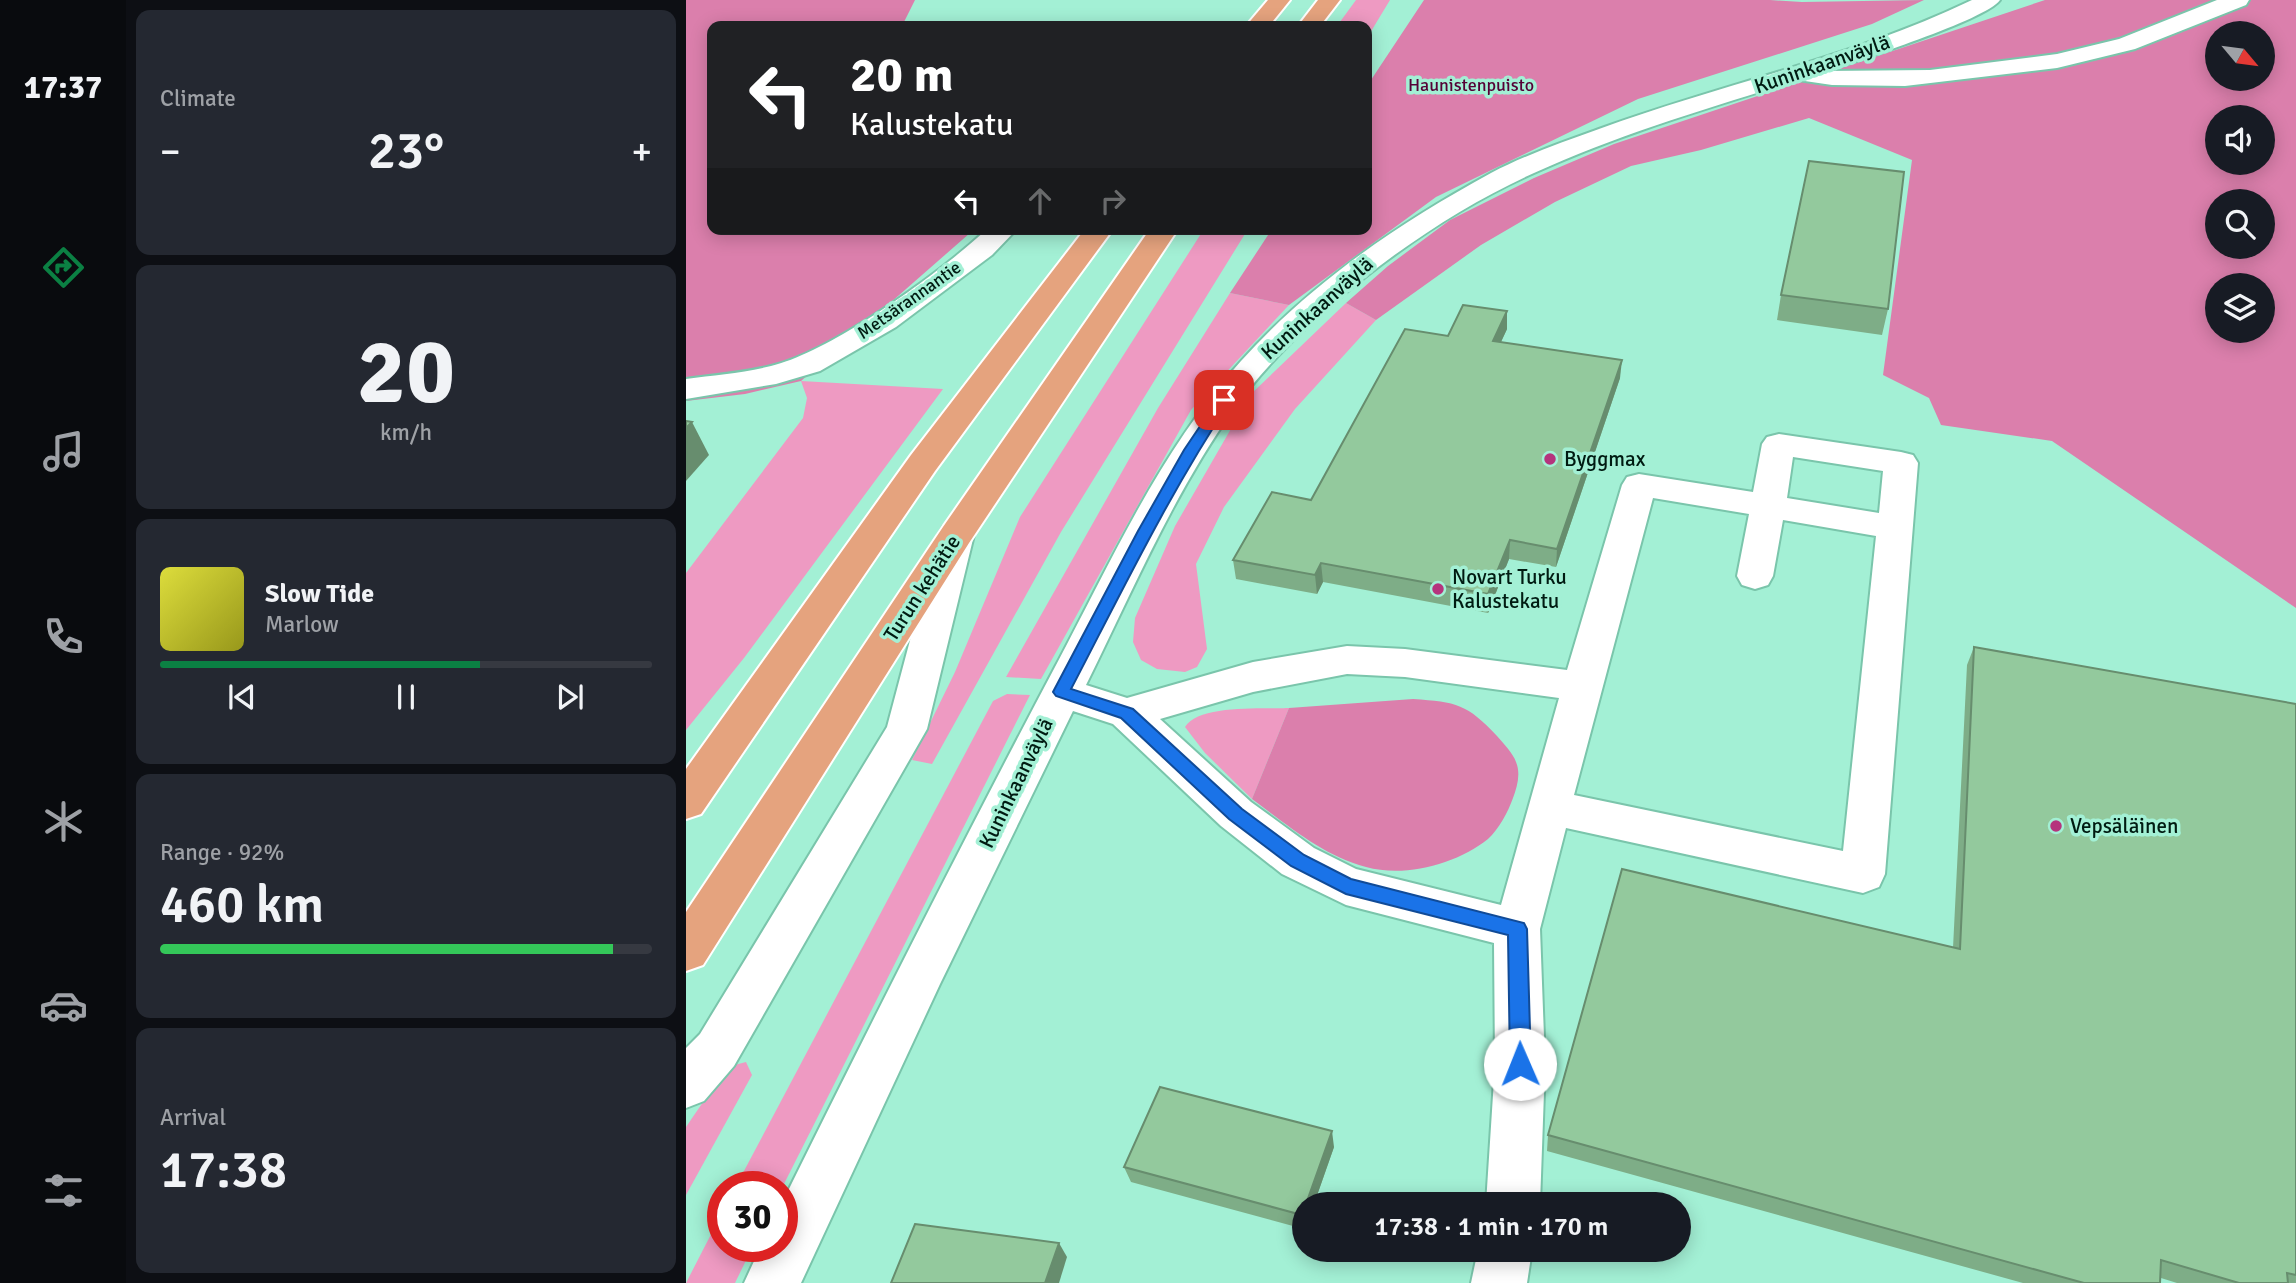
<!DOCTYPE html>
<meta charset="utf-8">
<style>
:root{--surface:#171b24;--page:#242831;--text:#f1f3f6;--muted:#9ea1a6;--line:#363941;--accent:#0b8043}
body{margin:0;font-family:Signika,sans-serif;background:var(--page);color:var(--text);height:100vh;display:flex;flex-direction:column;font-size:26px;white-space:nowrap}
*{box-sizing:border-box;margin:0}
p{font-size:23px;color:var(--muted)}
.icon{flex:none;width:38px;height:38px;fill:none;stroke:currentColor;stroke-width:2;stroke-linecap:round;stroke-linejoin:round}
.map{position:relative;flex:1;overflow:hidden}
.sheet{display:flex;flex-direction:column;gap:10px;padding:10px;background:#0d0f14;width:560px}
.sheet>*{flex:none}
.hud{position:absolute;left:21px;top:21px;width:665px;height:214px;border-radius:14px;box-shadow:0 4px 18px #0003;background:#202124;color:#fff;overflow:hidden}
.needle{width:46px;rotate:119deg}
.fabs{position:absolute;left:1519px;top:21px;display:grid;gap:14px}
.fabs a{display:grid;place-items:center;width:70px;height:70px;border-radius:50%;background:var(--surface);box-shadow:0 4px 18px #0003;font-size:35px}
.speed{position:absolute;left:21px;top:1171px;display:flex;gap:14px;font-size:35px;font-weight:700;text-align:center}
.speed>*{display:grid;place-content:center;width:91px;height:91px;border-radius:50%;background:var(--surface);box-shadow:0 4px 18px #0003;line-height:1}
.speed .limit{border:10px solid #d22;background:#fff;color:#111}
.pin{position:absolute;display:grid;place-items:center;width:60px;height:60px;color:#fff;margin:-30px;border-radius:14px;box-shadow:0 4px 10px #0006}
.me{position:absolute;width:77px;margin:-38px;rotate:359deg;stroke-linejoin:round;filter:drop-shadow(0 0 5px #0008)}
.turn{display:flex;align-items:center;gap:24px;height:147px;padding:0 28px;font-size:32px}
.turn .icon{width:91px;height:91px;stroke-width:2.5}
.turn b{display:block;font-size:49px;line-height:60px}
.lanes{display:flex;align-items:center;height:66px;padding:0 28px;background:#0003;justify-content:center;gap:35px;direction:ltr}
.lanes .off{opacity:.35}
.big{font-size:52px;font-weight:600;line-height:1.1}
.sheet .card{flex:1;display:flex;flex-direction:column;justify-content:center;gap:10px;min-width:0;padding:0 24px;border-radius:14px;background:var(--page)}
.sheet .dial{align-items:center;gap:0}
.dial b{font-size:91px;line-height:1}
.song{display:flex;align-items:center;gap:21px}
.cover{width:84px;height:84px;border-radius:10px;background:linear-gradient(135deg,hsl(60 70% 55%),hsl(60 70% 35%))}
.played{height:7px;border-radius:4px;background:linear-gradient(90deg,var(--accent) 65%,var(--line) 65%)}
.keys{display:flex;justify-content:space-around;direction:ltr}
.heat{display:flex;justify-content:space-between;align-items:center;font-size:38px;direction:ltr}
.charge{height:10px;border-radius:5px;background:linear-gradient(90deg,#34c759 92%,var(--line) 0)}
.trip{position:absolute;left:606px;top:1192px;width:399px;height:70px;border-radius:35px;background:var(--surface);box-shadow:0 4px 18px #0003;font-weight:600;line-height:70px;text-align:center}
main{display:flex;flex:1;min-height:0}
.tab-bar{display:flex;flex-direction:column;width:126px;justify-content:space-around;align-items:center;background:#090b0e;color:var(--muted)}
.tab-bar .icon{width:49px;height:49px}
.tab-bar .on{color:var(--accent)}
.tab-bar b{font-size:32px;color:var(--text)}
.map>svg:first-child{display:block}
.green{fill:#ee9ac2}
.forest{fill:#db7fac;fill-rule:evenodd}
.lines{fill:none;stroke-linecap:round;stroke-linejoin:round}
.minor-casing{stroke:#7ac5ab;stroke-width:4}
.highway-casing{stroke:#fff;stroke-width:4}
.minor{fill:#fff;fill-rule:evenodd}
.highway{fill:#e5a37e;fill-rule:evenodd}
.wall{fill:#7ead87}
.shaded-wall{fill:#678d6e}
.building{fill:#93c99d;stroke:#678d6e;stroke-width:2}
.route{fill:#1a73e8;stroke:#114b97;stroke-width:2}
.poi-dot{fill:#b5347d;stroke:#a3f0d5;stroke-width:2.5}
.labels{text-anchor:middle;stroke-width:7;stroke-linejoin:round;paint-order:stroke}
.far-park-label{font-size:18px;fill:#550036;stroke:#a3f0d5}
.far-street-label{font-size:18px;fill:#001b12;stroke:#a3f0d5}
.street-label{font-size:21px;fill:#001b12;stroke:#a3f0d5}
.poi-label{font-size:21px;fill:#001b12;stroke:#a3f0d5;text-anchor:start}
</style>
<main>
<nav class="tab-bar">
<b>17:37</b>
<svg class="icon on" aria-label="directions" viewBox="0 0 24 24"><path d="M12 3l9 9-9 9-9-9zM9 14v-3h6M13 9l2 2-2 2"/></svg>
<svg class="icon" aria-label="music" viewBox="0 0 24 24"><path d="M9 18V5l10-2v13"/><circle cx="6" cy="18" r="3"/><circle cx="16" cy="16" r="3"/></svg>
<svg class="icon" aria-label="phone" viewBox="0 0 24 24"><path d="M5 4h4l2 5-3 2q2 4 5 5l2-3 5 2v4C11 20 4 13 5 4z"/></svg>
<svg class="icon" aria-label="climate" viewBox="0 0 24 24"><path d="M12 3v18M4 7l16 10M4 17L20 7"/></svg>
<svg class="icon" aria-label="car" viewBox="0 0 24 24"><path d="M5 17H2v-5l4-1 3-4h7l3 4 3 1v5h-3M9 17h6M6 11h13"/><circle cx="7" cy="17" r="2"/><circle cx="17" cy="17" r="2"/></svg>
<svg class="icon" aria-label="filters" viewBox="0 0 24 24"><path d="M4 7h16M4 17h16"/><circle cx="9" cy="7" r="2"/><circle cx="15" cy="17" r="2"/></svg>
</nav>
<section class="sheet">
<div class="card"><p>Climate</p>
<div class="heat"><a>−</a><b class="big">23°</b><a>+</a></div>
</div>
<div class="card dial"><b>20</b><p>km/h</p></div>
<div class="card">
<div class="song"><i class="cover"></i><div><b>Slow Tide</b><p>Marlow</p></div></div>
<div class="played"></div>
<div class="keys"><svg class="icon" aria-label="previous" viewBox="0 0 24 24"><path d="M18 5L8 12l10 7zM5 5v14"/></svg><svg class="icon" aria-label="pause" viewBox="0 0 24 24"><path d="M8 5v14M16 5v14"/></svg><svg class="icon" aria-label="next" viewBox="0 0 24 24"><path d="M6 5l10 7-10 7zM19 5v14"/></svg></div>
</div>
<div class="card"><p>Range · 92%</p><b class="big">460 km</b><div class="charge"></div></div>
<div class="card"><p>Arrival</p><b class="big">17:38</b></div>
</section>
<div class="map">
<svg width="1610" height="1283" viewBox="0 0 1610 1283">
<rect width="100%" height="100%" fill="#a3f0d5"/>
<!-- green -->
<g class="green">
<polygon points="670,0 704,0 681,38 681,26 651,26"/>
<polygon points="518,229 562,229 375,532 246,764 226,760 269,672 334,517"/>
<polygon points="544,293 603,305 505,410 355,679 320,677 472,408"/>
<polygon points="660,303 690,320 609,409 538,507 510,564 521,649 511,667 499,672 471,669 455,660 447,642 449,618 489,526 565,394"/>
<polygon points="115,381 257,389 58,658 0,730 0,573 117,418 121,398"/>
<polygon points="321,694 344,695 96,1188 50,1186 307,701"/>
<path d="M603,708L566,799L519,753L499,727C512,704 579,709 603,708Z"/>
<polygon points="60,1062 66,1075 0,1195 0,1127 41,1067"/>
<polygon points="37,1211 37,1246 67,1246 49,1283 0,1283"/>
</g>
<!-- forest -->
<g class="forest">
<polygon points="0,0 229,0 216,26 26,26 26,229 270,229 284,233 115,381 59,394 0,401"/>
<polygon points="738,0 1084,0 1116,2 1238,0 1186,24 952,99 750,197 603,305 544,293 586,229 681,229 681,86"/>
<path d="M1359,0H1610V608L1366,441L1255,425L1243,398L1197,375L1226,160L1123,118L1015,150L945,166L869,202L795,245L690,320L660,303L702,266L764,220L848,178L928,144ZM1531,33H1577V79H1531ZM1531,117H1577V163H1531ZM1531,201H1577V247H1531ZM1531,285H1577V331H1531Z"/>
<path d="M727,699C771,702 781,704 811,736C817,743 827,753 830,762C835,774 831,787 827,798C822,812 813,829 802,839C771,864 719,878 680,867C636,855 603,826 566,799L603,708Z"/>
</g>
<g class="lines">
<!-- minor casing -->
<g class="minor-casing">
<g id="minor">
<path d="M1286,0H1314C1300,20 1170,61 1140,71L1244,70L1371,54L1433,39L1531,0H1563L1560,5L1449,49L1371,68L1219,86L1146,85L1112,80C1023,108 933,134 848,173C741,221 616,315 547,410C487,495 446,592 400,685L441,698L567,662L661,646L719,649L881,670L936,485L941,477L953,474L1067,492L1076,444L1081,437L1093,434L1215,452L1227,455L1232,463L1199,874L1193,887L1177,893L880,828L854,929L859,1064L854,1204H800L809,1064L808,943L660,905L596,874L535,826L427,724L387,711L254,984L115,1283H58L75,1246H96V1203C185,1023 276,843 369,667C425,562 474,450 555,361C625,283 713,223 805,173C839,155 877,142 913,129C1036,84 1168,57 1286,0ZM1107,457L1197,471L1193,513L1101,498ZM967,498L1063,514L1051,576L1056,585L1069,589L1082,585L1087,576L1097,520L1190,536L1157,851L888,795ZM661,674L719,677L873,698L815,905L670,869L628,848L565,802L474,719L567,692Z"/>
<path d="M301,229H331L306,255L210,327L134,371L90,384L0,399V379C28,375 57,373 85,366C145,352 255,272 301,229Z"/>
<polygon points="270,523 283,527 288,535 241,729 48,1066 18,1101 0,1108 0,1048 14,1034 201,727 252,535 257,527"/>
<polygon points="792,1250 846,1250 841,1283 785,1283"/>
</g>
</g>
<!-- highway casing -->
<g class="highway-casing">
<g id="highway">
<polygon points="582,0 604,0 583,26 560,26"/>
<polygon points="632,0 654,0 634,26 612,26"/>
<polygon points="399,229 427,229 249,471 15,814 0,819 0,769 225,455"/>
<polygon points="464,229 492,229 283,543 17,965 0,971 0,912 257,527"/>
</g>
</g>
<!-- minor -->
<use href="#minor" class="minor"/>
<!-- highway -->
<use href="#highway" class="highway"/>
</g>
<!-- wall -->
<g class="wall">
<polygon points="1095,295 1202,309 1196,335 1091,320"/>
<polygon points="821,329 815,342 934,378 870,567 823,559 802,613 637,582 631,594 550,579 547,560 625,500 762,336"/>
<polygon points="1288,647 1610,704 1610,1283 1491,1283 1475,1278 1474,1283 1337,1283 861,1151 862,1135 1267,948 1281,665"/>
<polygon points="648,1147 628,1204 618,1204 618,1229 445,1182 438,1167"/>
</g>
<!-- shaded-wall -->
<g class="shaded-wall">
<polygon points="821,311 821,329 807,359 807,341"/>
<polygon points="936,360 934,378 870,567 871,549"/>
<polygon points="6,422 23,455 0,481 0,428"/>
<polygon points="824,540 823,559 802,613 802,594"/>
<polygon points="635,563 637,582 631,594 629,575"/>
<polygon points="646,1131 648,1147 628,1204 620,1204"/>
<polygon points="373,1243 381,1257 373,1283 359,1283"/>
</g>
<!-- building -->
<g class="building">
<polygon points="1123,161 1218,172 1202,309 1095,295"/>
<polygon points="777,305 821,311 807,341 936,360 871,549 824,540 802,594 635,563 629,575 547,560 586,492 625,500 719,329 762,336"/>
<polygon points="0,421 6,422 0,428"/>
<polygon points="1288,647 1610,704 1610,1275 1601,1273 1602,1283 1553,1283 1475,1260 1474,1283 1398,1283 862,1135 936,869 1274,949"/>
<polygon points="474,1087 646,1131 620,1204 618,1204 618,1209 616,1215 438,1167"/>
<polygon points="229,1224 373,1243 359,1283 205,1283"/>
</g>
<!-- route -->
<path class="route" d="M538,396L545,400C484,492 436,591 385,689L447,709L556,809L618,855L665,879L838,923L841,929L845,1064L842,1071L834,1074L827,1071L824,1064L822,935L660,894L605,866L543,819L435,718L370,696L367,692L452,531L498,450L533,398Z"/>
<!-- markers -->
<g class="poi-dot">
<circle cx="864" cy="459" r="7"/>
<circle cx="752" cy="589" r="7"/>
<circle cx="1370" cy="826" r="7"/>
</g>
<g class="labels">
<!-- far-park labels -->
<g class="far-park-label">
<text x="785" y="91">Haunistenpuisto</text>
</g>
<!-- far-street labels -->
<g class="far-street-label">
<text transform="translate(223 300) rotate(-35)" y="6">Metsärannantie</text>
</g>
<!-- street labels -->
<g class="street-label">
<text transform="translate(1136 64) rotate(-19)" y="7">Kuninkaanväylä</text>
<text transform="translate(631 308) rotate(-42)" y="7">Kuninkaanväylä</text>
<text transform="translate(236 588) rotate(-57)" y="7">Turun kehätie</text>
<text transform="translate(330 783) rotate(-64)" y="7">Kuninkaanväylä</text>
</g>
<!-- poi labels -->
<g class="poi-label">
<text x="878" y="466">Byggmax</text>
<text x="766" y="584">Novart Turku<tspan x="766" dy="24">Kalustekatu</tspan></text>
<text x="1384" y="833">Vepsäläinen</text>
</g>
</g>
</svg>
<div class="fabs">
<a><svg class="needle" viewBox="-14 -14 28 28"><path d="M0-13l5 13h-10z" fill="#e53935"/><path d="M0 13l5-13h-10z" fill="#9ea1a6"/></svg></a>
<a><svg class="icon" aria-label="sound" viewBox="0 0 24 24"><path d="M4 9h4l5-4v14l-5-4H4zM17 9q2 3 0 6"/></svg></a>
<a><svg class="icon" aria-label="search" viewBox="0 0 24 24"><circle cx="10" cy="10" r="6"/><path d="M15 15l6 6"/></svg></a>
<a><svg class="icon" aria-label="layers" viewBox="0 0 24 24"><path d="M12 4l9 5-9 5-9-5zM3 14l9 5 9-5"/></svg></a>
</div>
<div class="speed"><div class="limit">30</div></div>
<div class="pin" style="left:538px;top:400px;background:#d93025"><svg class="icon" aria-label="arrive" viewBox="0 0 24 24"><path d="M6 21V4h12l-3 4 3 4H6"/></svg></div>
<svg class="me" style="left:834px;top:1064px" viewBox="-20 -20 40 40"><circle r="19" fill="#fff"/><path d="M0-13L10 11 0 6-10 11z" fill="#1a73e8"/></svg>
<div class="trip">17:38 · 1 min · 170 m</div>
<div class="hud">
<div class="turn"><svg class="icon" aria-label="left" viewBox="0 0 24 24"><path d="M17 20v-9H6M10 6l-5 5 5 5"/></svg><div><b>20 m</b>Kalustekatu</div></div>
<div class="lanes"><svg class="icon" aria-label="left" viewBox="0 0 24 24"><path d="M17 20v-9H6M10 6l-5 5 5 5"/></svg><svg class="icon off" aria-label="ahead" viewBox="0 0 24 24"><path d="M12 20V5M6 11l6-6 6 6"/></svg><svg class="icon off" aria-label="right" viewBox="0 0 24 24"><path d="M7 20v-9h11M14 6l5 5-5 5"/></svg></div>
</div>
</div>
</main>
